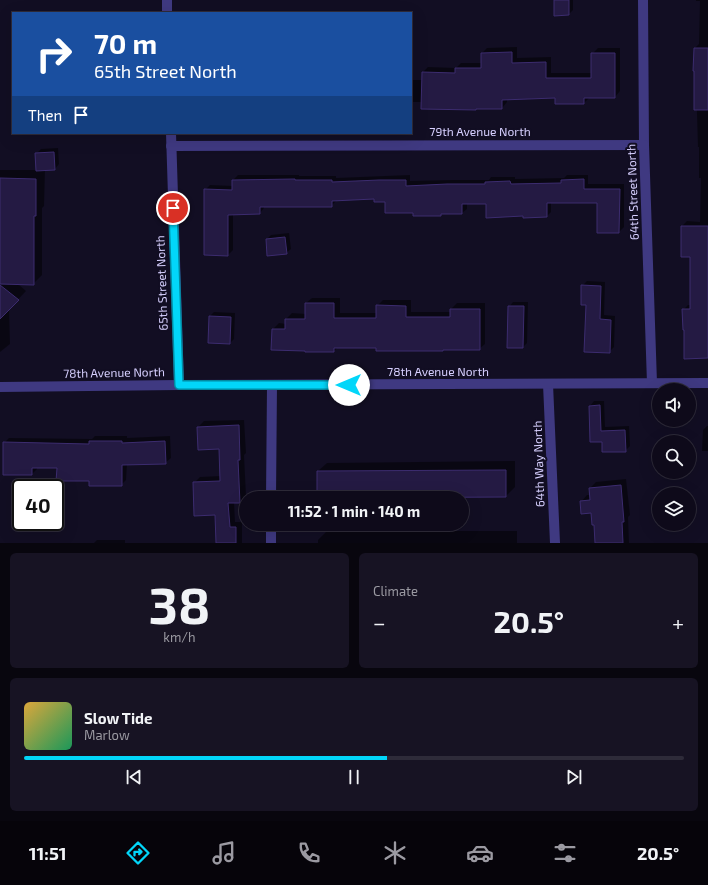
<!DOCTYPE html>
<meta charset="utf-8">
<style>
:root{--surface:#0e0a1a;--page:#171323;--text:#f1f3f6;--muted:#9b9aa2;--line:#2e2b39;--accent:#02d6f9}
body{margin:0;font-family:"Exo 2",sans-serif;background:var(--page);color:var(--text);height:100vh;display:flex;flex-direction:column;font-size:15px;white-space:nowrap}
*{box-sizing:border-box;margin:0}
p{font-size:13px;color:var(--muted)}
.icon{flex:none;width:22px;height:22px;fill:none;stroke:currentColor;stroke-width:2;stroke-linecap:round;stroke-linejoin:round}
.map{position:relative;height:543px;overflow:hidden}
.sheet{display:flex;flex-direction:column;gap:10px;padding:10px;background:#08060e;flex:1}
.sheet>*{flex:none}
.banner{position:absolute;left:12px;top:12px;width:400px;height:122px;border-radius:0px;box-shadow:0 4px 16px #0002,0 0 0 1px var(--line);background:#1a4fa0;color:#fff;overflow:hidden}
.fabs{position:absolute;left:652px;top:383px;display:grid;gap:8px}
.fabs a{display:grid;place-items:center;width:44px;height:44px;border-radius:50%;background:var(--surface);box-shadow:0 4px 16px #0002,0 0 0 1px var(--line);font-size:20px}
.speed{position:absolute;left:12px;top:479px;display:flex;gap:8px;font-size:20px;font-weight:700;text-align:center}
.speed>*{display:grid;place-content:center;width:52px;height:52px;border-radius:50%;background:var(--surface);box-shadow:0 4px 16px #0002,0 0 0 1px var(--line);line-height:1}
.speed .limit{border:2px solid #111;border-radius:6px;background:#fff;color:#111}
.pin{position:absolute;display:grid;place-items:center;width:34px;height:34px;color:#fff;margin:-17px;border:2px solid #fff;border-radius:50%;box-shadow:0 1px 4px #0007}
.me{position:absolute;width:44px;margin:-22px;rotate:270deg;stroke-linejoin:round;filter:drop-shadow(0 0 3px #0008)}
.turn{display:flex;align-items:center;gap:14px;height:84px;padding:0 16px;font-size:18px}
.turn .icon{width:52px;height:52px;stroke-width:2.5}
.turn b{display:block;font-size:28px;line-height:34px}
.then{display:flex;align-items:center;height:38px;padding:0 16px;background:#0003;gap:8px;font-size:15px}
.big{font-size:30px;font-weight:700;line-height:1.1}
.sheet .card{flex:1;display:flex;flex-direction:column;justify-content:center;gap:6px;min-width:0;padding:0 14px;border-radius:6px;background:var(--page)}
.sheet .dial{align-items:center;gap:0}
.dial b{font-size:52px;line-height:1}
.song{display:flex;align-items:center;gap:12px}
.cover{width:48px;height:48px;border-radius:6px;background:linear-gradient(135deg,hsl(40 70% 55%),hsl(150 70% 35%))}
.played{height:4px;border-radius:2px;background:linear-gradient(90deg,var(--accent) 55%,var(--line) 55%)}
.keys{display:flex;justify-content:space-around;direction:ltr}
.heat{display:flex;justify-content:space-between;align-items:center;font-size:22px;direction:ltr}
.sheet .tiles{flex:1;display:grid;gap:10px;grid-template-columns:1fr 1fr}
.card:last-child{grid-column:span 2}
.trip{position:absolute;left:239px;top:491px;width:230px;height:40px;border-radius:20px;background:var(--surface);box-shadow:0 4px 16px #0002,0 0 0 1px var(--line);font-weight:700;line-height:40px;text-align:center}
.dock{display:flex;height:64px;justify-content:space-around;align-items:center;background:#06040a;color:var(--muted)}
.dock .icon{width:28px;height:28px}
.dock .current{color:var(--accent)}
.dock b{font-size:18px;color:var(--text)}
.map>svg:first-child{display:block}
.shadow{fill:#0007}
.building{fill:#241a43;stroke:#3c2c6f}
.lines{fill:none;stroke-linecap:round;stroke-linejoin:round}
.minor{stroke:#3f3981;stroke-width:10}
.route-casing{stroke:#018ba2;stroke-width:10}
.route{stroke:#02d6f9;stroke-width:7}
.labels{text-anchor:middle;stroke-width:4;stroke-linejoin:round;paint-order:stroke}
.street-label{font-size:12px;fill:#d7d0ff;stroke:#120e23}
</style>
<div class="map">
<svg width="708" height="543" viewBox="0 0 708 543">
<rect width="100%" height="100%" fill="#120e23"/>
<!-- shadow -->
<g class="shadow">
<polygon points="555,0 573,0 573,10 569,14"/>
<polygon points="696,0 708,0 708,357 685,329 683,310 688,305 691,305 691,256 682,226 687,221 700,222 701,178 699,178 699,147 698,147 695,48 699,44 700,1 696,1"/>
<polygon points="517,47 517,58 551,57 551,73 592,73 592,54 598,48 620,48 620,91 615,97 589,97 589,98 584,103 556,96 507,98 507,102 502,108 477,108 422,102 411,102 411,80 423,80 423,72 428,67 456,68 461,63 482,63 482,53 487,48"/>
<polygon points="58,148 59,164 55,169 45,169 44,206 42,208 42,275 33,284 18,284 26,291 9,309 10,344 0,352 0,170 37,170 36,154 41,149"/>
<polygon points="238,175 299,175 299,176 336,176 336,178 385,176 410,175 410,181 453,180 489,180 491,177 515,177 515,179 564,178 567,175 588,175 588,184 624,184 624,227 619,232 598,202 551,202 551,212 547,216 524,215 487,203 467,203 467,209 462,213 442,213 440,215 414,212 375,198 336,199 336,201 331,206 264,206 264,208 260,213 233,214 233,250 228,255 205,190 210,185 233,186 233,180"/>
<polygon points="289,233 291,249 286,253 267,239 271,235"/>
<polygon points="587,281 605,282 604,315 615,316 614,347 609,352 587,304 582,286"/>
<polygon points="312,298 340,298 340,313 377,313 377,306 383,300 411,300 411,312 451,312 451,309 457,303 485,303 485,344 479,349 338,347 334,351 273,329 279,323 286,324 286,319 292,313 306,314 306,303"/>
<polygon points="513,302 528,302 527,343 523,347 509,307"/>
<polygon points="214,312 235,313 234,339 230,343 210,316"/>
<polygon points="594,401 604,401 605,427 629,426 630,446 625,451 603,441 591,441 590,406"/>
<polygon points="244,420 246,453 244,455 246,496 240,502 234,502 235,522 242,522 242,543 217,543 216,514 194,483 200,477 221,476 220,448 198,427 204,421"/>
<polygon points="707,426 708,426 708,451 702,451 703,430"/>
<polygon points="95,436 127,436 127,438 170,436 171,458 165,463 127,464 126,480 121,485 90,480 58,467 37,467 37,469 32,474 4,443 9,438 92,439"/>
<polygon points="515,461 515,487 506,496 318,471 327,463"/>
<polygon points="626,479 630,515 628,517 629,543 596,543 595,524 592,511 581,502 587,495 591,495 590,488 596,482"/>
<polygon points="327,531 517,531 517,543 318,543 318,540"/>
<polygon points="97,540 125,540 125,543 94,543"/>
</g>
<!-- building -->
<g class="building">
<polygon points="554,0 569,0 569,15 554,16"/>
<polygon points="694,48 708,48 708,110 694,110 694,71 693,71"/>
<polygon points="512,52 512,63 546,62 546,78 591,78 591,53 615,53 615,98 584,98 584,104 555,104 555,98 502,100 502,109 476,109 476,110 421,109 422,72 455,73 455,68 481,68 481,53"/>
<polygon points="54,152 55,170 36,171 35,153"/>
<polygon points="0,178 36,179 36,216 34,216 34,285 0,284"/>
<polygon points="295,179 295,180 332,180 332,182 379,180 406,180 406,186 447,184 485,184 485,182 510,181 511,184 561,183 561,180 584,179 584,189 620,189 619,233 597,233 597,203 547,203 547,217 523,218 523,216 486,218 486,204 462,204 462,214 441,214 441,216 413,216 413,213 385,213 385,202 374,202 374,199 332,201 332,207 260,207 260,214 228,215 228,256 204,255 204,189 232,190 232,180"/>
<polygon points="681,226 708,226 708,358 684,359 684,330 683,330 682,309 690,309 690,257 681,257"/>
<polygon points="285,237 287,254 267,256 266,239"/>
<polygon points="0,285 19,300 0,319"/>
<polygon points="581,285 601,286 600,319 611,320 610,353 584,352 586,305 581,305"/>
<polygon points="305,303 334,303 334,318 376,318 376,305 406,306 406,317 450,317 450,309 480,309 480,350 443,350 443,351 376,351 376,348 334,348 334,352 305,352 305,351 271,350 272,329 285,329 285,319 305,319"/>
<polygon points="508,306 524,306 523,348 507,348"/>
<polygon points="209,316 231,317 230,344 208,343"/>
<polygon points="600,405 601,431 625,430 626,452 602,452 602,442 590,442 589,406"/>
<polygon points="239,425 240,460 238,460 240,503 228,503 230,527 236,527 236,543 216,543 215,515 194,516 193,482 220,481 219,449 198,450 197,427"/>
<polygon points="89,441 122,441 122,443 165,441 166,464 122,465 122,486 89,486 89,481 56,481 57,468 32,468 32,475 3,475 3,442 89,444"/>
<polygon points="506,470 506,497 317,498 317,471"/>
<polygon points="621,485 624,522 622,522 623,543 595,543 594,525 592,525 591,513 581,514 580,501 590,500 589,488"/>
</g>
<g class="lines">
<!-- minor -->
<g class="minor">
<polyline points="167,0 167,13"/>
<polyline points="643,0 644,145 652,383"/>
<polyline points="171,133 179,385"/>
<polyline points="171,146 644,145"/>
<polyline points="548,384 555,543"/>
<polyline points="0,387 179,385 708,383"/>
<polyline points="271,498 272,385"/>
<polyline points="271,543 271,524"/>
</g>
</g>
<g class="lines">
<!-- route casing -->
<g class="route-casing">
<polyline id="route" points="173,208 179,385 349,385"/>
</g>
<!-- route -->
<use href="#route" class="route"/>
</g>
<g class="labels">
<!-- street labels -->
<g class="street-label">
<text x="480" y="136">79th Avenue North</text>
<text transform="translate(633 192) rotate(-92)" y="4">64th Street North</text>
<text transform="translate(162 283) rotate(-92)" y="4">65th Street North</text>
<text x="438" y="376">78th Avenue North</text>
<text transform="translate(114 373) rotate(-1)" y="4">78th Avenue North</text>
<text transform="translate(539 464) rotate(-92)" y="4">64th Way North</text>
</g>
</g>
</svg>
<div class="fabs">
<a><svg class="icon" aria-label="sound" viewBox="0 0 24 24"><path d="M4 9h4l5-4v14l-5-4H4zM17 9q2 3 0 6"/></svg></a>
<a><svg class="icon" aria-label="search" viewBox="0 0 24 24"><circle cx="10" cy="10" r="6"/><path d="M15 15l6 6"/></svg></a>
<a><svg class="icon" aria-label="layers" viewBox="0 0 24 24"><path d="M12 4l9 5-9 5-9-5zM3 14l9 5 9-5"/></svg></a>
</div>
<div class="speed"><div class="limit">40</div></div>
<div class="pin" style="left:173px;top:208px;background:#d93025"><svg class="icon" aria-label="arrive" viewBox="0 0 24 24"><path d="M6 21V4h12l-3 4 3 4H6"/></svg></div>
<svg class="me" style="left:349px;top:385px" viewBox="-20 -20 40 40"><circle r="19" fill="#fff"/><path d="M0-13L10 11 0 6-10 11z" fill="#02d6f9"/></svg>
<div class="trip">11:52 · 1 min · 140 m</div>
<div class="banner">
<div class="turn"><svg class="icon" aria-label="right" viewBox="0 0 24 24"><path d="M7 20v-9h11M14 6l5 5-5 5"/></svg><div><b>70 m</b>65th Street North</div></div>
<div class="then">Then<svg class="icon" aria-label="arrive" viewBox="0 0 24 24"><path d="M6 21V4h12l-3 4 3 4H6"/></svg></div>
</div>
</div>
<section class="sheet">
<div class="tiles">
<div class="card dial"><b>38</b><p>km/h</p></div>
<div class="card"><p>Climate</p>
<div class="heat"><a>−</a><b class="big">20.5°</b><a>+</a></div>
</div>
<div class="card">
<div class="song"><i class="cover"></i><div><b>Slow Tide</b><p>Marlow</p></div></div>
<div class="played"></div>
<div class="keys"><svg class="icon" aria-label="previous" viewBox="0 0 24 24"><path d="M18 5L8 12l10 7zM5 5v14"/></svg><svg class="icon" aria-label="pause" viewBox="0 0 24 24"><path d="M8 5v14M16 5v14"/></svg><svg class="icon" aria-label="next" viewBox="0 0 24 24"><path d="M6 5l10 7-10 7zM19 5v14"/></svg></div>
</div>
</div>
</section>
<nav class="dock">
<b>11:51</b>
<svg class="icon current" aria-label="directions" viewBox="0 0 24 24"><path d="M12 3l9 9-9 9-9-9zM9 14v-3h6M13 9l2 2-2 2"/></svg>
<svg class="icon" aria-label="music" viewBox="0 0 24 24"><path d="M9 18V5l10-2v13"/><circle cx="6" cy="18" r="3"/><circle cx="16" cy="16" r="3"/></svg>
<svg class="icon" aria-label="phone" viewBox="0 0 24 24"><path d="M5 4h4l2 5-3 2q2 4 5 5l2-3 5 2v4C11 20 4 13 5 4z"/></svg>
<svg class="icon" aria-label="climate" viewBox="0 0 24 24"><path d="M12 3v18M4 7l16 10M4 17L20 7"/></svg>
<svg class="icon" aria-label="car" viewBox="0 0 24 24"><path d="M5 17H2v-5l4-1 3-4h7l3 4 3 1v5h-3M9 17h6M6 11h13"/><circle cx="7" cy="17" r="2"/><circle cx="17" cy="17" r="2"/></svg>
<svg class="icon" aria-label="filters" viewBox="0 0 24 24"><path d="M4 7h16M4 17h16"/><circle cx="9" cy="7" r="2"/><circle cx="15" cy="17" r="2"/></svg>
<b>20.5°</b>
</nav>
